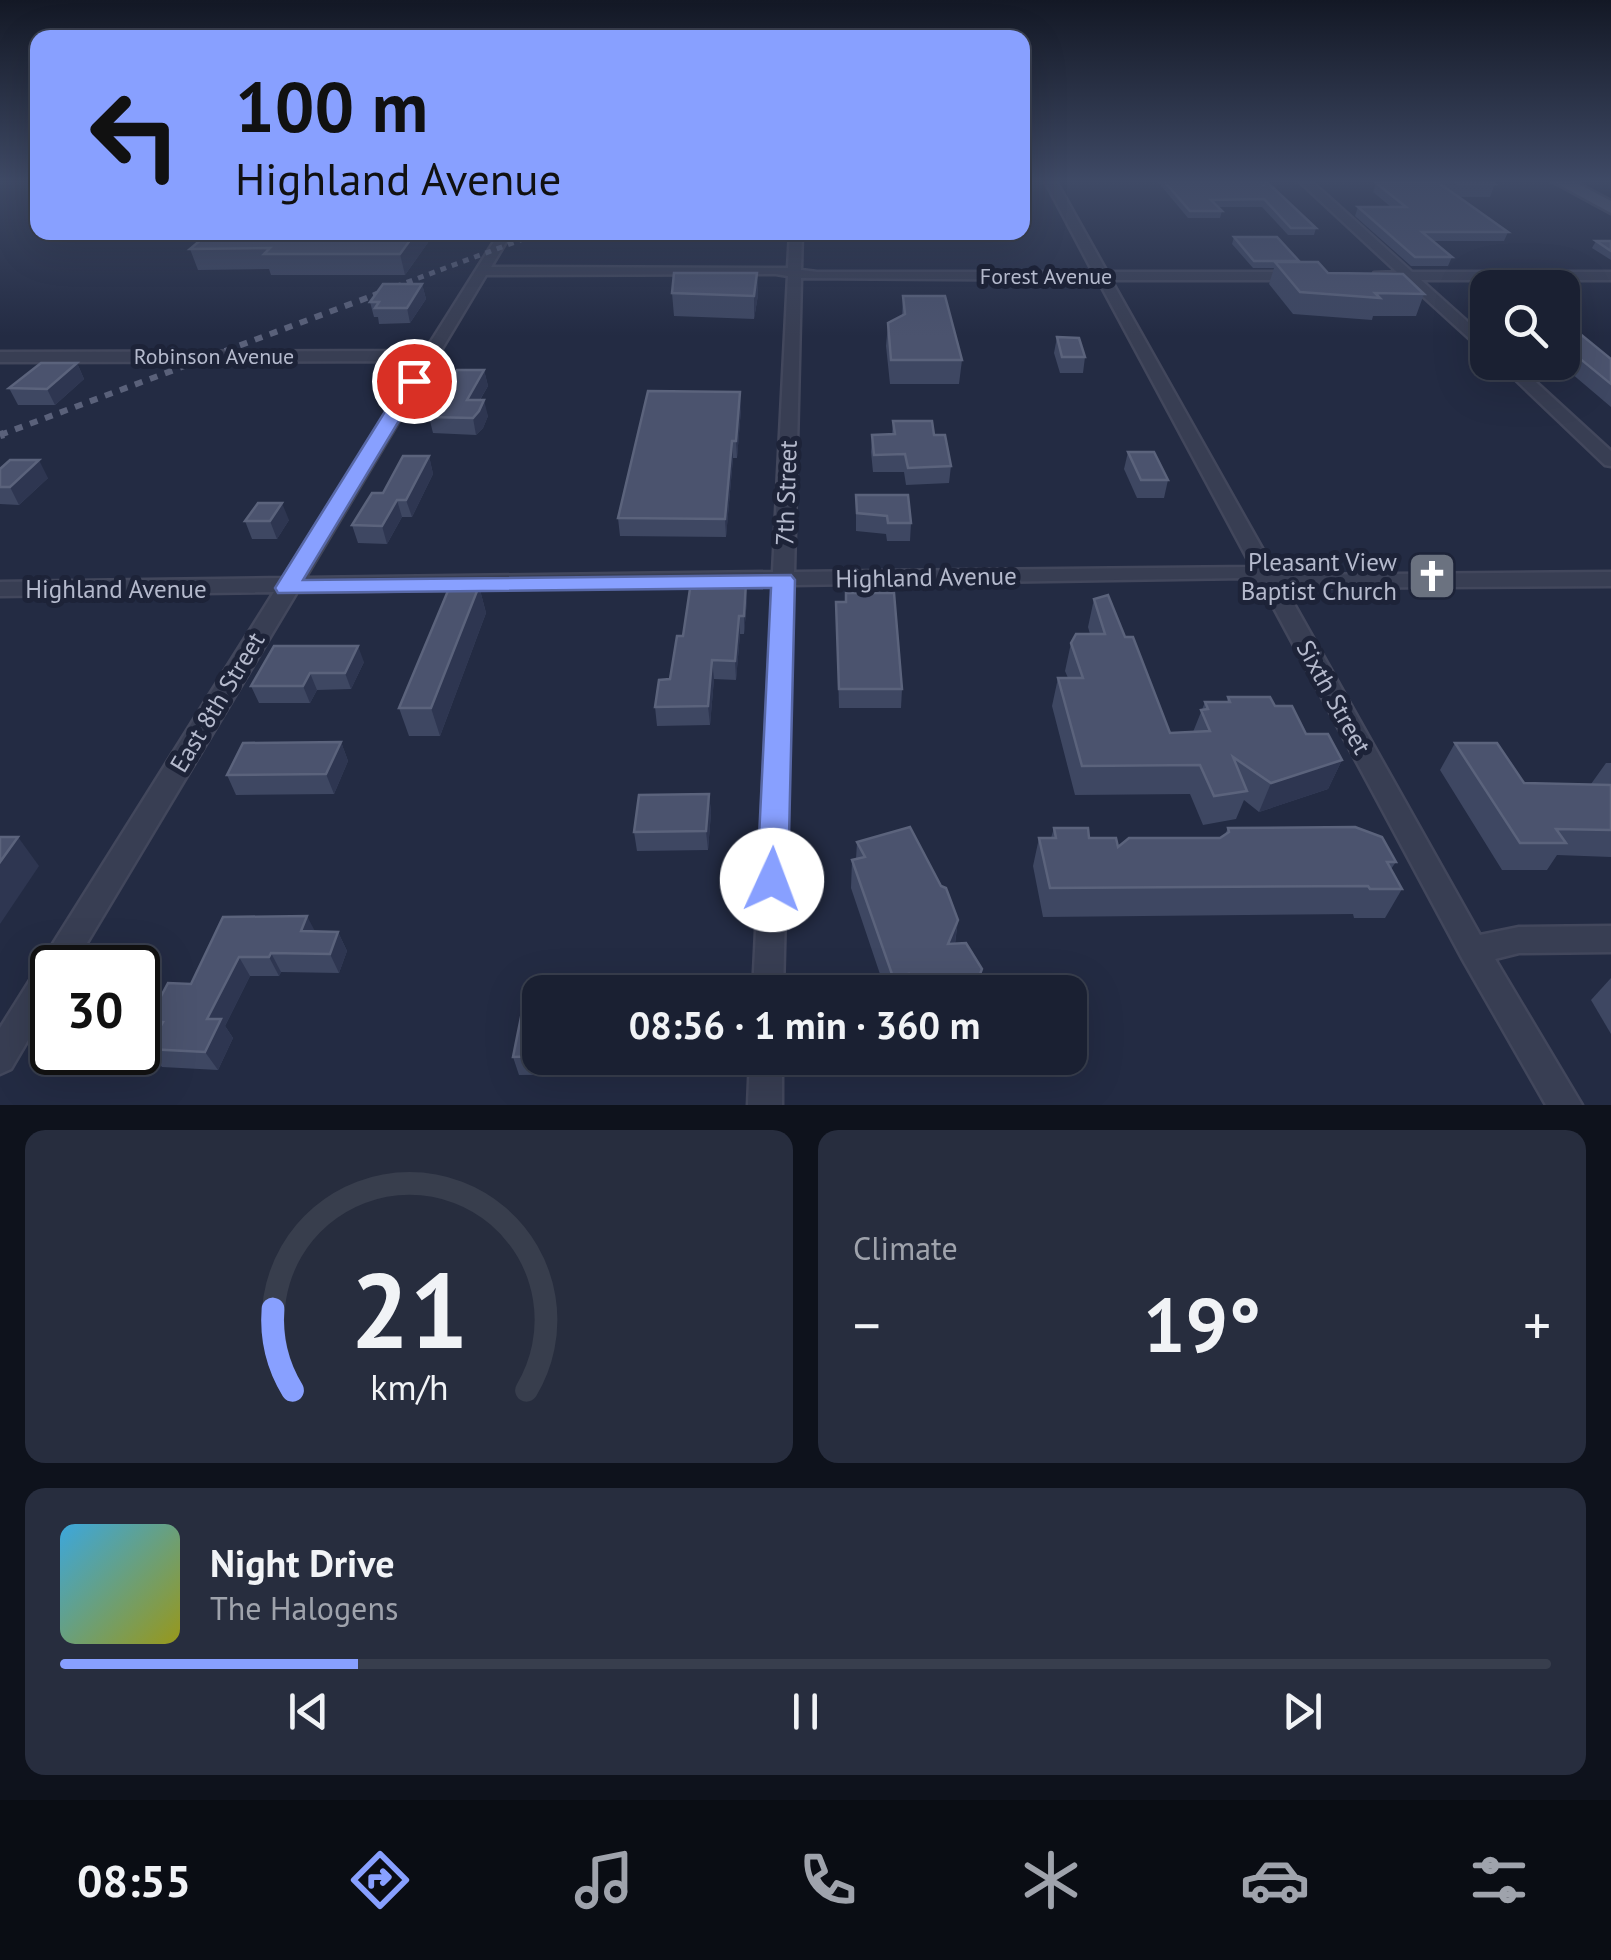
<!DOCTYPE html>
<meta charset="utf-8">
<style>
:root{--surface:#1a2032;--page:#272d3e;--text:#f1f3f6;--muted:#9fa3ac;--line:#383e4d;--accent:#88a0ff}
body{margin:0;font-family:"PT Sans",sans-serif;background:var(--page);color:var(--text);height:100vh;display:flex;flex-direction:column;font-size:38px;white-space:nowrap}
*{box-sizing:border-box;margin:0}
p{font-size:32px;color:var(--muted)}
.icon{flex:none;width:55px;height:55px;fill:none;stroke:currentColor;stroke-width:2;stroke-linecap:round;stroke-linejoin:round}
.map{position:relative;height:1105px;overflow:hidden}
.sheet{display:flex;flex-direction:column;gap:25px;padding:25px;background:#0e121c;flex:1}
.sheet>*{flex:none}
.guide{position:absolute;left:30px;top:30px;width:1000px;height:210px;border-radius:20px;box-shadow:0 10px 40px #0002,0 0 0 2px var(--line);background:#88a0ff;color:#111;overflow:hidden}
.controls{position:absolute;left:1470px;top:270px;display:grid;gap:20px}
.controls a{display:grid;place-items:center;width:110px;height:110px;border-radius:20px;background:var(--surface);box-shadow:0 10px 40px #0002,0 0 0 2px var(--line);font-size:50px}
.speed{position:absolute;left:30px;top:945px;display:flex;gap:20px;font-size:50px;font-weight:700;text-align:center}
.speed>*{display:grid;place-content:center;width:130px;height:130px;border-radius:50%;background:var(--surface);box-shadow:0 10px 40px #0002,0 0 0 2px var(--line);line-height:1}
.speed .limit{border:5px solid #111;border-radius:15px;background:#fff;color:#111}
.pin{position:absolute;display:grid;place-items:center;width:85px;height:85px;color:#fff;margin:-42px;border:5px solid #fff;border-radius:50%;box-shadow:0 2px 10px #0007}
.me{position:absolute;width:110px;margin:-55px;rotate:2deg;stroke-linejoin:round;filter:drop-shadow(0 0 8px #0008)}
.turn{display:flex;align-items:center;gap:35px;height:210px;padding:0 40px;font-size:45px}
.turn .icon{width:130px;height:130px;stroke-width:2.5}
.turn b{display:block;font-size:70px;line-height:85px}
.big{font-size:75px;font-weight:800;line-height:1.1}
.sheet .tile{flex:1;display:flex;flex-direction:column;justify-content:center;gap:15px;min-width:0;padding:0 35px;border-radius:20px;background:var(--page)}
.sheet .dial{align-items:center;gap:0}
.dial svg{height:260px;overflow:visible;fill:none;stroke:var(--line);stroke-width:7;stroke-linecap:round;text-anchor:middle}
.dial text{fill:var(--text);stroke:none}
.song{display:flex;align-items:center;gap:30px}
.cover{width:120px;height:120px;border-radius:15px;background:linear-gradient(135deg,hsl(200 70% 55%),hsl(60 70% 35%))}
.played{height:10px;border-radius:5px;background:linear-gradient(90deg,var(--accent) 20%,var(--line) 20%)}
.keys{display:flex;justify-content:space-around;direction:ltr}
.heat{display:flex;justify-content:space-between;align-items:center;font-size:55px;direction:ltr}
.sheet .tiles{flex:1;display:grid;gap:25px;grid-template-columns:1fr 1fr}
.tile:last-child{grid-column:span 2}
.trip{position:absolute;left:522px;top:975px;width:565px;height:100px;border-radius:20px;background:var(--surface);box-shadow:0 10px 40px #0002,0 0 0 2px var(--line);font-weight:800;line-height:100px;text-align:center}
.dock{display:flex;height:160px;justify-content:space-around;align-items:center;background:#0a0d14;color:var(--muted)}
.dock .icon{width:70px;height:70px}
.dock .selected{color:var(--accent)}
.dock b{font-size:45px;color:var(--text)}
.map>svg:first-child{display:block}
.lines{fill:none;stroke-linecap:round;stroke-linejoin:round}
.minor-casing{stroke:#42475c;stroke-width:5}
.primary-casing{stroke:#42475c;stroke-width:5}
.minor{fill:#383e53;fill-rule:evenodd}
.primary{fill:#565d73;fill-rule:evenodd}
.rail-far2{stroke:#5a617a;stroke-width:5;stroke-dasharray:6 6;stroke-linecap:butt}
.rail-far1{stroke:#5a617a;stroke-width:6;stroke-dasharray:8 8;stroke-linecap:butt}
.rail{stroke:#5a617a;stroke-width:8;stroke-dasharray:10 10;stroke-linecap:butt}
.wall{fill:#3e4762}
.shaded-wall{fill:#2e3651}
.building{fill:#4b536e;stroke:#5b637c;stroke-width:2.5}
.route{fill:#88a0ff;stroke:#5868a6;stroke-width:2.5}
.labels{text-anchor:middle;stroke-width:10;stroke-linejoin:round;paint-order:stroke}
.far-street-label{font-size:22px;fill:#b5bacd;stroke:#1d2338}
.street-label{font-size:25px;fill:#b5bacd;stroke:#1d2338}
.poi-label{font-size:25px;fill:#b5bacd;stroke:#1d2338;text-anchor:end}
</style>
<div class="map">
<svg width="1611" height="1105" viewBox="0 0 1611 1105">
<rect width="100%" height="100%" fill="#232b43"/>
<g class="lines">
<!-- minor casing -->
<g class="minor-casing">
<g id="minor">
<path d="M1045,181H1056L1107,272H1295L1302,276L1295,280H1111L1276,573L1289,575L1611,572V586L1285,588L1480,935L1519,927L1611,926V952L1519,953L1495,959L1582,1105H1546L1463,960L1260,582L1245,578L793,585L783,992H753L773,585L297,592L72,968H52V999L11,1069L0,1074V1028L274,592L0,596V582L283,578L419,361L0,362V352L425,351L500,232H512L491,267L788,268L790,232H802L801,270L817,272H1093ZM776,274L788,276L773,572L305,578L486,275ZM801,278L1098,280L1252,567L794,572Z"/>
<polygon points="1299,181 1311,181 1412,272 1611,272 1611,280 1421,280 1488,340 1488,352 1483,351 1405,280 1374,279 1374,273 1397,272"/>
<polygon points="1497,362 1514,362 1611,451 1611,466 1605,465"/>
<polygon points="750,1058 782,1058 782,1105 748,1105"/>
</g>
</g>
<!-- primary casing -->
<g class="primary-casing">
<polygon id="primary" points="1552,181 1573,181 1611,201 1611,213"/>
</g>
<!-- minor -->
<use href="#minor" class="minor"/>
<!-- primary -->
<use href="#primary" class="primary"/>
<!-- rail-far2 -->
<polyline class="rail-far2" points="373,295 542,232"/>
<!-- rail-far1 -->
<polyline class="rail-far1" points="0,435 380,293"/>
<!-- rail -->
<polyline class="rail" points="0,435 4,434"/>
</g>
<!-- wall -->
<g class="wall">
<polygon points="1157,181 1260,181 1316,228 1314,235 1288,235 1262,207 1218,207 1222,211 1220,218 1188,218"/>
<polygon points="1432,181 1496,181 1490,197 1458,197 1508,232 1504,241 1433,241 1452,257 1448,266 1411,266 1355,216 1358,207 1391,207 1373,192 1376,183 1434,183"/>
<polygon points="210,232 456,232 455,234 434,234 405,275 271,275 269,269 198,270 190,249"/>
<polygon points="686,232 704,232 701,242 686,239"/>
<polygon points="1234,237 1328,273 1424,294 1416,316 1373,316 1372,320 1293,314 1269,284 1274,268 1253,268 1232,244"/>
<polygon points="1596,241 1611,241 1611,260 1592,248"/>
<polygon points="757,273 758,295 754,319 674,316 672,293"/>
<polygon points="422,284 426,299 410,323 379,324 378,317 374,317 370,302"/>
<polygon points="903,296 962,360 959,384 890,384 886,346 888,323 902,316"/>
<polygon points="1562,324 1611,359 1611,407 1558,362 1562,362"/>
<polygon points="1057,337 1085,357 1083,373 1060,373 1054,353"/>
<polygon points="77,363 84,379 55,405 18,405 9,388"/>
<polygon points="484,370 488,386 480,400 488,416 483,428 476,435 433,433 429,417"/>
<polygon points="741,409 737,458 733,458 726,537 620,536 618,518"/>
<polygon points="893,421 934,435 951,466 949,483 906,485 904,472 873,472 871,452 872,435 892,434"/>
<polygon points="1128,452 1168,480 1164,498 1137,498 1124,469"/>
<polygon points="429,456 433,474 412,517 402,517 387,544 358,543 352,525"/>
<polygon points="0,469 48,478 19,505 0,504"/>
<polygon points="856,495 911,523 910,541 887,541 886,534 856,531"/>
<polygon points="289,520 277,539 252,539 245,521"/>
<polygon points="479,586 486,613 440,736 409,736 399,708"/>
<polygon points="1094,599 1125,637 1170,733 1193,732 1205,702 1227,702 1228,697 1275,706 1306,734 1342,760 1328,789 1259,812 1244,800 1236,819 1203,825 1190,794 1075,795 1052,706 1058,678 1068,678 1065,671 1071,643 1090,634 1088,627"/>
<polygon points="747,600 744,634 740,634 736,680 714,679 710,725 657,726 655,707 670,679 683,636"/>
<polygon points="836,602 902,689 901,708 839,708"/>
<polygon points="364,662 351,689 317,690 310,703 259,703 251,686"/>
<polygon points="341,742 348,761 334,794 236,795 227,775"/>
<polygon points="1455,743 1524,783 1591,784 1606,763 1611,763 1611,857 1557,855 1547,870 1502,870 1440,770"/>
<polygon points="709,794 711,813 708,850 637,851 634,832"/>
<polygon points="1054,828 1118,847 1220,838 1225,834 1228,828 1396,862 1391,869 1402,889 1385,918 1354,918 1353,914 1043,917 1033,866 1039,838 1051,838"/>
<polygon points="857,842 958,920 955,944 982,969 977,992 886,992 851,888 852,860 856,859"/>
<polygon points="223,917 315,931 338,932 347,951 339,973 281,972 279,976 250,976 225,1026 233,1038 218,1070 162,1067 148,1049 157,1033 148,1021 191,984"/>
<polygon points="1611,978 1611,1034 1591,1000"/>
<polygon points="540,992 540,1058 610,1058 608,1074 519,1075 513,1057"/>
</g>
<!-- shaded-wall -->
<g class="shaded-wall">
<polygon points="416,232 434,232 434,234 405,275 400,254"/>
<polygon points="757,273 758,295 754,319 754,296"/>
<polygon points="422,284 426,299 410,323 407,308"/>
<polygon points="77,363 84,379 55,405 47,389"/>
<polygon points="484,370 488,386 470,416 467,400"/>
<polygon points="740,392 741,409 737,458 736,441"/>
<polygon points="484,400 488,416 483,428 476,435 473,418"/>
<polygon points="732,441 733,458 726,537 725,519"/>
<polygon points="429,456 433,474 412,517 406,500"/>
<polygon points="39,460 48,478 19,505 10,487"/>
<polygon points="397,500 402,517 387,544 382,526"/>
<polygon points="282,503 289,520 277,539 270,521"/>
<polygon points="746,582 747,600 744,634 744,616"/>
<polygon points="479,586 486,613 440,736 431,708"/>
<polygon points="739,616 740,634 736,680 735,661"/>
<polygon points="358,646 364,662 351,689 345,673"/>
<polygon points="712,660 714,679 710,725 708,706"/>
<polygon points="310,673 317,690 310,703 303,686"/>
<polygon points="341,742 348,761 334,794 326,774"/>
<polygon points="1342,760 1328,789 1259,812 1271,783"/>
<polygon points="709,794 711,813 708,850 706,831"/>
<polygon points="18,837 39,866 0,924 0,862"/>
<polygon points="307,916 317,935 301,931"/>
<polygon points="958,920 954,948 948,944"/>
<polygon points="338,932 347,951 339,973 330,954"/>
<polygon points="271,953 281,972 279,976 269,957"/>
<polygon points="239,957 250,976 225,1026 233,1038 218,1070 205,1052 207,1019"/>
<polygon points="982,969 977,992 921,992 921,991"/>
<polygon points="604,1058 610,1058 608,1074"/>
</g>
<!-- building -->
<g class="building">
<polygon points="1164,181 1260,181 1264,185 1267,182 1316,228 1291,228 1264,199 1211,200 1222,211 1190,211"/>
<polygon points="1455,181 1491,181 1495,184 1459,184"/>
<polygon points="1376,183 1439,183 1508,232 1422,232 1452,257 1415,257 1358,207 1406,207"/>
<polygon points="210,232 416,232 400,254 264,254 270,248 190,249"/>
<polygon points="1234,237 1277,237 1299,261 1254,261"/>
<polygon points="1596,241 1611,241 1611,251"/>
<polygon points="1275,262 1318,262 1328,273 1403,274 1424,294 1375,293 1380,298 1300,292"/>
<polygon points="674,273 757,273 754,296 672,293"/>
<polygon points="383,284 422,284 407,308 375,308 379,302 370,302"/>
<polygon points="903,296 945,296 962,360 891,360 888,323 905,314"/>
<polygon points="1562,324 1568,324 1611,359 1611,384 1562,344"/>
<polygon points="1057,337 1079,338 1085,357 1062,357"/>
<polygon points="41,363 77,363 47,389 9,388"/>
<polygon points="457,370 484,370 467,400 484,400 479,411 473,418 429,417"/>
<polygon points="648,391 740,392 736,441 732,441 725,519 618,518"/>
<polygon points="893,421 932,421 934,435 945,435 951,466 908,468 905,454 874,455 872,435 895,434"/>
<polygon points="1128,452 1154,452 1168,480 1141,480"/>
<polygon points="403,456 429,456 406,500 397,500 382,526 352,525 372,493 383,493"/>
<polygon points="10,460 39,460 10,487 0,487 0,469"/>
<polygon points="856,495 908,495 911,523 888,523 887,516 857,513"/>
<polygon points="258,503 282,503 270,521 245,521"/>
<polygon points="691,582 746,582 744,616 739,616 735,661 712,660 708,706 655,707 659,680 670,679 677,636 683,636"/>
<polygon points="450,586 479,586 431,708 399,708"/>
<polygon points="846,593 894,593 902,689 839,689 836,602 846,602"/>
<polygon points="1108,595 1125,637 1133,637 1170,733 1210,731 1201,710 1208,709 1205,702 1230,702 1228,697 1270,697 1275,706 1292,706 1306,734 1328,734 1342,760 1271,783 1233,757 1247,791 1214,796 1200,765 1082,766 1058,678 1083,678 1071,643 1076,634 1105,634 1094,599"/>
<polygon points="274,646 358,646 345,673 310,673 303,686 251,686"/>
<polygon points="341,742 326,774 227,775 243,743"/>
<polygon points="1455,743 1497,743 1524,783 1611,785 1611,830 1556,829 1566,843 1520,843"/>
<polygon points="709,794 706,831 634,832 639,795"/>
<polygon points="910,827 941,886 946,888 958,920 948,944 966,943 982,969 979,977 921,991 909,974 893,977 852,860 865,857 857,842"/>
<polygon points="1355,827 1382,837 1396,862 1387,862 1402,889 1370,889 1368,886 1050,888 1039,838 1056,838 1054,828 1088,828 1089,838 1116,838 1118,847 1129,838 1220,838 1229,832 1228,828"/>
<polygon points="0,837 18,837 0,862"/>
<polygon points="307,916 301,931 338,932 330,954 271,953 269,957 239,957 207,1019 221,1019 205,1052 148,1049 163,1022 148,1021 168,983 191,984 223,917"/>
<polygon points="651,990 650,992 540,992 540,1056 513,1057 526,992"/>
</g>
<!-- sky -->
<linearGradient id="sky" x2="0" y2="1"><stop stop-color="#131825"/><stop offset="0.54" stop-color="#3f4a66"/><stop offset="1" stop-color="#3f4a66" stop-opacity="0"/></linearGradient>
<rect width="1611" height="336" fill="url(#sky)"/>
<!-- route -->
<polygon class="route" points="414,375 423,381 303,580 791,575 795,580 788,880 784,890 772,894 761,890 757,880 771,588 278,593 275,588 404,381"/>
<!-- icons -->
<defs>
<g id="church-square" transform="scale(2.5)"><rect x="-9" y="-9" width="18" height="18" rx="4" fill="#6b7280" stroke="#1d2338"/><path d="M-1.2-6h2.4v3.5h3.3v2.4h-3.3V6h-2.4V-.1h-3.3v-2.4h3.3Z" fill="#fff"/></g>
</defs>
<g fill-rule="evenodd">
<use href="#church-square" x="1432" y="576"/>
</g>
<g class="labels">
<!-- far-street labels -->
<g class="far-street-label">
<text x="1046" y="284">Forest Avenue</text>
<text x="214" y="364">Robinson Avenue</text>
</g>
<!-- street labels -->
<g class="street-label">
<text transform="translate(786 493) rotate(-88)" y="9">7th Street</text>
<text transform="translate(926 577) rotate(-1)" y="9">Highland Avenue</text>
<text x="116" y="598">Highland Avenue</text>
<text transform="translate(1334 697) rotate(61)" y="9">Sixth Street</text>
<text transform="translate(217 702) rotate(-59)" y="9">East 8th Street</text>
</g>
<!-- poi labels -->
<g class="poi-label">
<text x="1397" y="571">Pleasant View<tspan x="1397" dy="29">Baptist Church</tspan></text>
</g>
</g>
</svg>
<div class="controls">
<a><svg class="icon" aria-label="search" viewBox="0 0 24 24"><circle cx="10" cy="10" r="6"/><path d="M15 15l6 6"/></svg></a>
</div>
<div class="speed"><div class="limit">30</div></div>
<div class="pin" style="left:414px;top:381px;background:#d93025"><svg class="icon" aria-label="arrive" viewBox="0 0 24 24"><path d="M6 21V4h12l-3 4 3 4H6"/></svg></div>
<svg class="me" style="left:772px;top:880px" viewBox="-20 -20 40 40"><circle r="19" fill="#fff"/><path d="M0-13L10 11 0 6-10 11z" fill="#88a0ff"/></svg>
<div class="trip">08:56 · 1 min · 360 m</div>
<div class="guide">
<div class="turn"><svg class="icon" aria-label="left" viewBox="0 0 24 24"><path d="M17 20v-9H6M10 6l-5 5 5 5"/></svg><div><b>100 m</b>Highland Avenue</div></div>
</div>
</div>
<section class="sheet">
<div class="tiles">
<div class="tile dial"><svg viewBox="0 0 100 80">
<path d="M14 69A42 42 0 1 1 86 69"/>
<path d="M14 69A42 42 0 0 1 8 44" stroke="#88a0ff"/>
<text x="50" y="56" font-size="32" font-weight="700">21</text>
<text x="50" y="72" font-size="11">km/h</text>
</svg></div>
<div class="tile"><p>Climate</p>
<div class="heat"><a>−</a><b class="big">19°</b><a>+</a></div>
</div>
<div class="tile">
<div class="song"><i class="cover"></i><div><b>Night Drive</b><p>The Halogens</p></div></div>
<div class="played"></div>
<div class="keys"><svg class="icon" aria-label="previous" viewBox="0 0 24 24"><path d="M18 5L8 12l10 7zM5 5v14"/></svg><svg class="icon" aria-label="pause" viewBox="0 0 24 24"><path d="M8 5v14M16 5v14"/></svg><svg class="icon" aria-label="next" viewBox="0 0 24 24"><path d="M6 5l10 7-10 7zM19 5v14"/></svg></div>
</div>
</div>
</section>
<nav class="dock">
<b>08:55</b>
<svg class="icon selected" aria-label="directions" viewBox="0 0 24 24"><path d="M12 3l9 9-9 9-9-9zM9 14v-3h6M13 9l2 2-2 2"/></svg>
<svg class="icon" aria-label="music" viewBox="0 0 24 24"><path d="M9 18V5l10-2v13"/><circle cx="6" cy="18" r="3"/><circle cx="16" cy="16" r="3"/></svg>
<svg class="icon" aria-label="phone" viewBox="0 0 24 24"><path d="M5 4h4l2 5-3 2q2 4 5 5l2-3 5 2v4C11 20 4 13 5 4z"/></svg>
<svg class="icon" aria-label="climate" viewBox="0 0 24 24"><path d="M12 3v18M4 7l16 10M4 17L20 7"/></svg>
<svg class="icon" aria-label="car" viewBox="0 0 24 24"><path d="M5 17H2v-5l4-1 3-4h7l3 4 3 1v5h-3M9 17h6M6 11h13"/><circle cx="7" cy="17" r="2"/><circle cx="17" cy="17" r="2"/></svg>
<svg class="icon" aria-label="filters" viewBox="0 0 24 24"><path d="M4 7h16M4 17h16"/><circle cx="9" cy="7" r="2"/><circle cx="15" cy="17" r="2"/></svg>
</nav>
